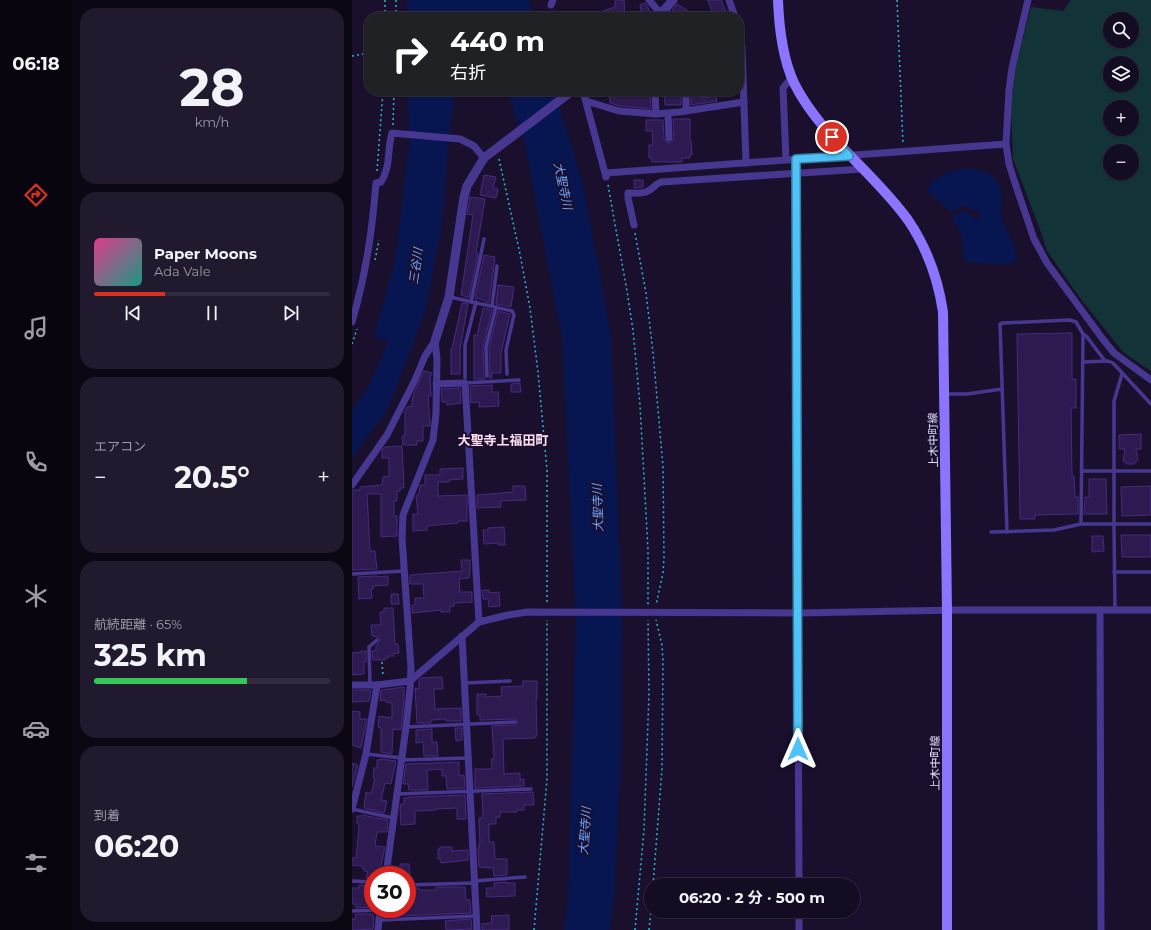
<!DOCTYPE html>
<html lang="ja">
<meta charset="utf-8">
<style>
:root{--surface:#140c22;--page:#211a2f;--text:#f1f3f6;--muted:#9d9ba5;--line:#332c40;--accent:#d93025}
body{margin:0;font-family:Montserrat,"Noto Sans JP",sans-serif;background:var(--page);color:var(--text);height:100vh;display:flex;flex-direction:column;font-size:15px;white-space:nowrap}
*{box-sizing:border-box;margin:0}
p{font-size:13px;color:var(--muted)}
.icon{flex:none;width:22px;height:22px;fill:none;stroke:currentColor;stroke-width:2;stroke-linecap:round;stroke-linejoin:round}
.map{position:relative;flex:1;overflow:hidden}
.drawer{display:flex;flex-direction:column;gap:8px;padding:8px;background:#0b0713;width:280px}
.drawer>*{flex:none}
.hud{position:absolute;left:12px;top:12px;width:380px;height:84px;border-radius:16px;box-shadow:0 1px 3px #0004,0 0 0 1px var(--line);background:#202124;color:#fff;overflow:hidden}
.buttons{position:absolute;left:751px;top:12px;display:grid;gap:8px}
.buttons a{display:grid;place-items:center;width:36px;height:36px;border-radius:50%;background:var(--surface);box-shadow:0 1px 3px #0004,0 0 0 1px var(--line);font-size:20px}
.speed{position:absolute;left:12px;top:866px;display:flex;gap:8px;font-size:20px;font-weight:700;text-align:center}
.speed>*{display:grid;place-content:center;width:52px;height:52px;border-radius:50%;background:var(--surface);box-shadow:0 1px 3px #0004,0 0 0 1px var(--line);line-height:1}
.speed .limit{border:6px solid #d22;background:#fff;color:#111}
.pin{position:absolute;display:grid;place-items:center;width:34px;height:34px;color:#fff;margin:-17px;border:2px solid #fff;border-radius:50%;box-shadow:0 1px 4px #0007}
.me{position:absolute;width:44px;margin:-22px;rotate:0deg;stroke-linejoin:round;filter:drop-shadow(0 0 3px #0008)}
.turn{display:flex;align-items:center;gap:14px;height:84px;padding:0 20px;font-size:18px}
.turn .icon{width:52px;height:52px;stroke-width:2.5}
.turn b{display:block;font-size:28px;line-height:34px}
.big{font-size:30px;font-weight:700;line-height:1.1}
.drawer .tile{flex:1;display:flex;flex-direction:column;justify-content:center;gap:6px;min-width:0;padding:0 14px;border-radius:16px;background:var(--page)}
.drawer .dial{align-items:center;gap:0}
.dial b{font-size:52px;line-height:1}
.song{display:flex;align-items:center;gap:12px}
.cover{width:48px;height:48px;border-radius:6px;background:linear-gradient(135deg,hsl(330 70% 55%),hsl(170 70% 35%))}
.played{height:4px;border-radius:2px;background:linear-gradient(90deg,var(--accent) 30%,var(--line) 30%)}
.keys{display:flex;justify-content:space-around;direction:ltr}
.heat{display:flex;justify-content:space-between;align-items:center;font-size:22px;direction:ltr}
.charge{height:6px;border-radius:3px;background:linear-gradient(90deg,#34c759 65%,var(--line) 0)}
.trip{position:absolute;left:292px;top:878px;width:216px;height:40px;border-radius:20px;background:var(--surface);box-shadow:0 1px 3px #0004,0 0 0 1px var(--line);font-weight:700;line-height:40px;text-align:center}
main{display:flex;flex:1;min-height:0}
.tabs{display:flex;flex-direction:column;width:72px;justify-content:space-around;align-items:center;background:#08050e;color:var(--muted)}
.tabs .icon{width:28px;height:28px}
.tabs .selected{color:var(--accent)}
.tabs b{font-size:18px;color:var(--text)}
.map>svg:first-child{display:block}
.green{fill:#123439;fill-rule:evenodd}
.water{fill:#071650}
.building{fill:#2d1a51;stroke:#482a7f}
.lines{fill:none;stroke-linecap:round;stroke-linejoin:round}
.path{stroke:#27bbc9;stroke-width:1.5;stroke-dasharray:2 3;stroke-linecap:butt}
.service{stroke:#483791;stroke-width:3.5}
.minor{stroke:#483791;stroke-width:7}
.tertiary{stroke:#483791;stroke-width:9}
.secondary{stroke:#8c74ff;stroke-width:10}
.route-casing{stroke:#337fa1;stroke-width:10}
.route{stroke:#4fc3f7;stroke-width:7}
.labels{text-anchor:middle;stroke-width:4;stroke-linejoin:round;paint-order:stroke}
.street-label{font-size:11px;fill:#e6ddff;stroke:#1a102e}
.water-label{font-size:12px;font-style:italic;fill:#6ba4ff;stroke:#1a102e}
.quarter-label{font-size:13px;font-weight:bold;fill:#ffdfef;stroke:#1a102e}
</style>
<main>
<nav class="tabs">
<b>06:18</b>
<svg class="icon selected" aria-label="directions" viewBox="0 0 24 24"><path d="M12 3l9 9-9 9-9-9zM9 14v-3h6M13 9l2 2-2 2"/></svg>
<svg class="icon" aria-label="music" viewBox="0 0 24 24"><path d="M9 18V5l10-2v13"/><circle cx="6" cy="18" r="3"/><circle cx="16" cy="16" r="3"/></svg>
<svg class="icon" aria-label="phone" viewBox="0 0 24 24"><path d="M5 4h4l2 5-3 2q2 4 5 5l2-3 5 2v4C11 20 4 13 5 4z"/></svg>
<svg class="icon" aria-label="climate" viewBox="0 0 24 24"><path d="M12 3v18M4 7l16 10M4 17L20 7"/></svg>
<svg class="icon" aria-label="car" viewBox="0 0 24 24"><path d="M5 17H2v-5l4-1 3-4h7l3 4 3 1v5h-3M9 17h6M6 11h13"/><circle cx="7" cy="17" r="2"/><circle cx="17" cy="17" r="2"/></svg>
<svg class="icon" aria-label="filters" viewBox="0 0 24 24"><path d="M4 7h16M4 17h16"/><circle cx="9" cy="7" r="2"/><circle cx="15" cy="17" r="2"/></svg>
</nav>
<section class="drawer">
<div class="tile dial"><b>28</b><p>km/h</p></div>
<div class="tile">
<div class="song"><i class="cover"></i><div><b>Paper Moons</b><p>Ada Vale</p></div></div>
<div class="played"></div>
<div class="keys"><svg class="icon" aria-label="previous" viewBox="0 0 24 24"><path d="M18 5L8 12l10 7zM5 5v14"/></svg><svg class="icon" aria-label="pause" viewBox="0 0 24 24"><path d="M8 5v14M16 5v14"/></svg><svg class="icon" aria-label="next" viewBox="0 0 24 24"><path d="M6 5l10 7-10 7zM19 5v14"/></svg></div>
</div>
<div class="tile"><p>エアコン</p>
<div class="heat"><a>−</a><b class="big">20.5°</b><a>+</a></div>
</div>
<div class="tile"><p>航続距離 · 65%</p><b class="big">325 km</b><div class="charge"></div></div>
<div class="tile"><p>到着</p><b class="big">06:20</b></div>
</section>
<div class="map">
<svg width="799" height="930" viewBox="0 0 799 930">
<rect width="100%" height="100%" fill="#1a102e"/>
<!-- green -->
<path class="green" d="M719,0H799V371L772,353L731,302L695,251L689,232L661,159L659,111L662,73L679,7L711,11ZM758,19H780V41H758ZM758,63H780V85H758ZM758,107H780V129H758ZM758,151H780V173H758Z"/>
<!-- water -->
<g class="water">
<polygon points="55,0 177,0 182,17 55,17"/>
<polygon points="56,91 103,91 96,146 90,225 73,312 36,409 0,458 0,410 15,390 36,342 22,336 43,262 57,143"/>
<polygon points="155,91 203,91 231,185 259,335 270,619 269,751 262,900 258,930 212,930 216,898 224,620 210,339 172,140"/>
<path d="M617,168C635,171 649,175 650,198C650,204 647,210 649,216C654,232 664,243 664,260L662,263C652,264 619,265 612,259L610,237L600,217L613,210L624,220L628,214L623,210L621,211L612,205L600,212L575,191C579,175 603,170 617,168Z"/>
</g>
<!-- building -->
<g class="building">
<polygon points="263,0 272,0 273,17 253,17 251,11 263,7"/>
<polygon points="356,0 369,0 376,17 362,17"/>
<polygon points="293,3 296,7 299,17 276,17 275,15 289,11 288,5"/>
<polygon points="325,4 336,11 332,17 326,17 324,13 320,10"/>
<polygon points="257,91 298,91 299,109 268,106 258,103"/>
<polygon points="312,91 326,91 326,96 329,96 329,105 313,105"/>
<polygon points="349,93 349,98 364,96 365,101 339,105 339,95"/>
<polygon points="321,119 338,119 338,141 339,141 340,155 337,156 338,158 330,158 330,162 300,162 300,158 297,158 297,145 301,145 300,131 294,131 294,120 311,120 312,139 314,142 317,143 320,142 322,138"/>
<polygon points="132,175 144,177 141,188 146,189 144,198 128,195"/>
<polygon points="282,180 291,180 291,187 282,188"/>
<polygon points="118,197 133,199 124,253 126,254 117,298 109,295 121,215 115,214"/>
<polygon points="132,255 143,257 137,303 132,301 132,300 123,298"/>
<polygon points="146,285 162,287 159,307 144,304"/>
<polygon points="110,303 116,304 108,349 108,374 99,374 99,349 100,349"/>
<polygon points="131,308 140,310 131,347 132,376 133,379 122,379 122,335 125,336"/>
<polygon points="146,311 158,314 158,315 149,353 149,373 140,373 140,378 137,378 138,376 137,347"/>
<polygon points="720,333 720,379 724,379 724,408 719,408 720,476 722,476 723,497 726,497 726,514 683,515 683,519 668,519 665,334"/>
<polygon points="72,371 80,373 78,377 79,396 76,396 78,426 71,426 71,441 65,441 65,445 51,445 50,436 53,436 53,411 54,411 55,407 60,406 60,400 62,393"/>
<polygon points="168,383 169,392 159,392 159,384"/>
<polygon points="140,385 140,392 146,392 147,406 127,407 127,402 119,403 118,386"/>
<polygon points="108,388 109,403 95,405 95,402 90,402 89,389"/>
<polygon points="789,434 789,449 784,449 786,460 782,464 775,464 771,461 773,449 767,449 767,435"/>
<polygon points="50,446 52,488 48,488 48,491 45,491 45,501 42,501 42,516 45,516 45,536 29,537 29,494 15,494 18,551 23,551 25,569 0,570 0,490 8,490 8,487 30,485 31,477 37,476 37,458 30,458 30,450 33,447"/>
<polygon points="111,468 111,479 97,480 97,482 86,482 86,496 115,495 115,521 106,521 106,523 75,526 75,530 61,531 61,514 66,514 64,496 67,494 68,485 73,485 73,475 88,475 88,469"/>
<polygon points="737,479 754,479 755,514 732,514 733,497 737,497"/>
<polygon points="161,486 173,486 174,500 149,501 149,507 125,508 125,495 161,492"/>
<polygon points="799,486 799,515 770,516 769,487"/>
<polygon points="152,527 153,545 146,545 146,543 132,544 131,530 136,530 136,528"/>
<polygon points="769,535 799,535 799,557 770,557"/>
<polygon points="740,536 751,536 752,551 740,552"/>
<polygon points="109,560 118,560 118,568 117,578 107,579 108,592 120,592 120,602 102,603 102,606 98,606 98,612 89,612 89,610 60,613 60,605 63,605 63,598 72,598 71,584 58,584 58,575 110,571"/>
<polygon points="25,576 25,577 36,576 36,585 21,586 21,589 19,589 20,598 7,599 6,577"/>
<polygon points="130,590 137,590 137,593 147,592 148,606 137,607 136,599 131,599"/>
<polygon points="39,594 46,594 47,604 39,604"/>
<polygon points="32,608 41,608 43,644 46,644 47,653 41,654 42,656 36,656 36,658 33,658 33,660 21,660 20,651 24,650 24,646 28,640 26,637 20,636 19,625 29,625 28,612 32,612"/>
<polygon points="9,651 14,651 14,662 12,662 12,674 0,675 0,653 9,652"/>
<polygon points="90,677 91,689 82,689 83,709 109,708 109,721 94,721 94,719 79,720 79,723 65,723 63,688 67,689 67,680 69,678"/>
<polygon points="171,681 185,681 185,699 184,699 185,736 183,736 183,738 151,739 152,774 168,773 168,780 172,779 172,786 123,788 123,769 139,769 140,767 139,759 142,759 140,726 163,725 166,722 165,720 163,719 128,720 128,715 125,715 125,694 134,694 134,697 150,696 149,687 171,686"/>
<polygon points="52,687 52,701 49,730 41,729 40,754 29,752 29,728 26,727 27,716 40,718 40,703 34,702 34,700 28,701 29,690"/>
<polygon points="0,690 19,690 17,701 0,702"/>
<polygon points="0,711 8,712 8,719 15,719 9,748 0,745"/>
<polygon points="103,728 110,728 110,740 104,741"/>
<polygon points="80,729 80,742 85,742 86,756 72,756 71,742 64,743 64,730"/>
<polygon points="28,759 44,761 39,784 33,783 29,800 35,801 32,813 12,808 14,792 19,794 23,778 21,778 22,768 25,768 25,760 28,760"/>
<polygon points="107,762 107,776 112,775 113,788 95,789 94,776 90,776 90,769 75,770 76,790 57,790 56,784 51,784 54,764"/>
<polygon points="0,763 6,765 0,787"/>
<polygon points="181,792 182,805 172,805 172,810 165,810 165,812 148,812 148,817 144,817 144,824 137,824 137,842 142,842 143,859 155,859 155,875 142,876 141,868 127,867 126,849 127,849 127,843 128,843 127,818 131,818 130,794"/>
<polygon points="113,795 114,819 105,819 105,808 83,809 84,810 63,811 63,824 49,825 48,808 49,804 52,804 52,798 57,798 57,797"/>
<polygon points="10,815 36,820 35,832 25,832 23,846 33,847 27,875 21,875 21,879 14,878 16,872 12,871 12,869 10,868 10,866 0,865 0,858 4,858 6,838 7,824 5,823 5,816 10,816"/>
<polygon points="88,847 100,847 100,851 116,850 116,860 89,863 89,859 86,859 86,849 88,849"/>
<polygon points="48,864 57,864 58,875 48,875"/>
<polygon points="155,882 155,883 163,883 163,896 135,897 134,888 142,888 142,883"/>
<polygon points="7,885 21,885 21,907 4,908 4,904 0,904 0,888 7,888"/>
<polygon points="84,887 113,887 114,900 118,900 119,913 43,916 43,909 55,909 55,888 67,888 67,890 84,890"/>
<polygon points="4,914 21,914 21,917 22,917 21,929 0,930 0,919 3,919"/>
<polygon points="157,915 157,930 130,930 130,924 140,923 139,916"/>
<polygon points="119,919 120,929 94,930 93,921"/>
</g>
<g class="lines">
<!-- path -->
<g class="path">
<polyline points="44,0 44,17"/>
<polyline points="545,0 551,144"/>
<polyline points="202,11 204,17"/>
<polyline points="33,17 33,0"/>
<polyline points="0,56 17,53"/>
<polyline points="41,125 42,91"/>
<polyline points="147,159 168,254 178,308 186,372 195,470 195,605"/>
<polyline points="25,171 31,91"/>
<polyline points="256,185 275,291 281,330 288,405 296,550 296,605"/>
<polyline points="283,233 294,293 301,352 311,467 312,558 311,573 304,605"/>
<polyline points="23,260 27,240"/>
<polyline points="0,344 5,329"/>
<polyline points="30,662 31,676"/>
<polyline points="301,885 310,769 311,661 310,645 304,620"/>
<polyline points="182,930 195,779 195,620"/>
<polyline points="283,930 292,830 297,694 296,620"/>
<polyline points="297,930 299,911"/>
</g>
<!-- service -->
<g class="service">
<polyline points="98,297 160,311 162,315 154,350 155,374"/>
<polyline points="119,302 132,239"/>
<polyline points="140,306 145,266"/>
<polyline points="731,334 735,337 753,361"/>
<polyline points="731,362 756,361 761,363 799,404"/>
<polyline points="135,376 134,347 144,307"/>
<polyline points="113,378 113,345 124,302"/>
<polyline points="113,383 167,380"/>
<polyline points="593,394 615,394 650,389"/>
<polyline points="730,471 799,471"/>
<polyline points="639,532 702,530 729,524 799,524"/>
<polyline points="655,532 648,324 651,323 718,320 724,322 731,334 729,524"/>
<polyline points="762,572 799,572"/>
<polyline points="0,574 52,571"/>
<polyline points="763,609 762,525 762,401 770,374"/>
<polyline points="113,683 158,681"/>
<polyline points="18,685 17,647 25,640"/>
<polyline points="54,727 163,722"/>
<polyline points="14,754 50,758"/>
<polyline points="50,760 116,758"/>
<polyline points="45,794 179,789"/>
<polyline points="0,809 41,818"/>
<polyline points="0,881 21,882"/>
<polyline points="122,881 173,877"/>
<polyline points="55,885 122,883"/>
<polyline points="0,911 28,910"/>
<polyline points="27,920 124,916"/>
</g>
<!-- minor -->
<g class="minor">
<polyline points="297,0 309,14"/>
<polyline points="377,0 383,17"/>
<polyline points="676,0 660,68 657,90 654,144 657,164 663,183 682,239 695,263 750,338 762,353 799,380"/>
<polyline points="199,5 201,0"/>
<polyline points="312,10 321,17"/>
<polyline points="387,34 390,47 394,163"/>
<polyline points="231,91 254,177"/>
<polyline points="303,91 304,114"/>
<polyline points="334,91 334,110"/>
<polyline points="234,101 267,111 304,114 327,112 392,102"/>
<polyline points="316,114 317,138"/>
<polyline points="444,159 447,885"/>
<polyline points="434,160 431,88 440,77"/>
<polyline points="254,173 654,144"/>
<path d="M282,225L276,198V193C281,193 291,194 296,191C301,189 303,184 309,182L511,169"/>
<path d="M0,322C14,274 20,232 24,183L29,182C39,167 35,149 40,133L108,139L122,146L132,158"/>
<polyline points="84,384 113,383 127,622"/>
<polyline points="0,485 35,435 63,380 73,356 83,341"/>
<polyline points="748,610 749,930"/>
<polyline points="110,636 125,930"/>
<polyline points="0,685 25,685 58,681 127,622 156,615 175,612 446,613 605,610 799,610"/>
<polyline points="0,809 14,754 25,685"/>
<polyline points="34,875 54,727 58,689 59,668 50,538 51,515 81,440 84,413 85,359 83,341"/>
<polyline points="447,911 447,930"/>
<polyline points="26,930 28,909"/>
</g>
<!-- tertiary -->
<g class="tertiary">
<polyline points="306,17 321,0"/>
<polyline points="83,341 97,297 112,197 115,186 132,158 220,91"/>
</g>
<!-- secondary -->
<path class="secondary" d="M426,0C427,28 430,57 442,83C469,137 521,171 556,220C575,248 586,278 591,312L595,610V930"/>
</g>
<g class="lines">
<!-- route casing -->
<g class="route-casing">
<polyline id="route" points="446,749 444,159 497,156 480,137"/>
</g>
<!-- route -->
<use href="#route" class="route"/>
</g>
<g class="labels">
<!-- street labels -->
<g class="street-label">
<text transform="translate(581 440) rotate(-91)" y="4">上木中町線</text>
<text transform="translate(583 763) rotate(-90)" y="4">上木中町線</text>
</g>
<!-- water labels -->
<g class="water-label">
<text transform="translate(211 186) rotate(78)" y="4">大聖寺川</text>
<text transform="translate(64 266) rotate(-82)" y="4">三谷川</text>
<text transform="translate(246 508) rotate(-92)" y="4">大聖寺川</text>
<text transform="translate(233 831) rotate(-86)" y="4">大聖寺川</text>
</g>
<!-- quarter labels -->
<g class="quarter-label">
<text x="151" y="445">大聖寺上福田町</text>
</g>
</g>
</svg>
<div class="buttons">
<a><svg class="icon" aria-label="search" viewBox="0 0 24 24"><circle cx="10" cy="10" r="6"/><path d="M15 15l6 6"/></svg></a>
<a><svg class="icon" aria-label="layers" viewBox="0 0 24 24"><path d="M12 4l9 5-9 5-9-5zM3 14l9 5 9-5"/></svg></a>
<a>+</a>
<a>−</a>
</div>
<div class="speed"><div class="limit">30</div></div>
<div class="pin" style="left:480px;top:137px;background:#d93025"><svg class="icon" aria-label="arrive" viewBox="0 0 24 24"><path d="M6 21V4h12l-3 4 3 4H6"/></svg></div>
<svg class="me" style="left:446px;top:749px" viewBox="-20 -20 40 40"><path d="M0-17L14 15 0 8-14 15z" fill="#4fc3f7" stroke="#fff" stroke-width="4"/></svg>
<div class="trip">06:20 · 2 分 · 500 m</div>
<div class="hud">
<div class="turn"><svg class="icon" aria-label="right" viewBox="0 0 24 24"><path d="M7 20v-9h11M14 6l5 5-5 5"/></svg><div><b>440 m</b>右折</div></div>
</div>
</div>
</main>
